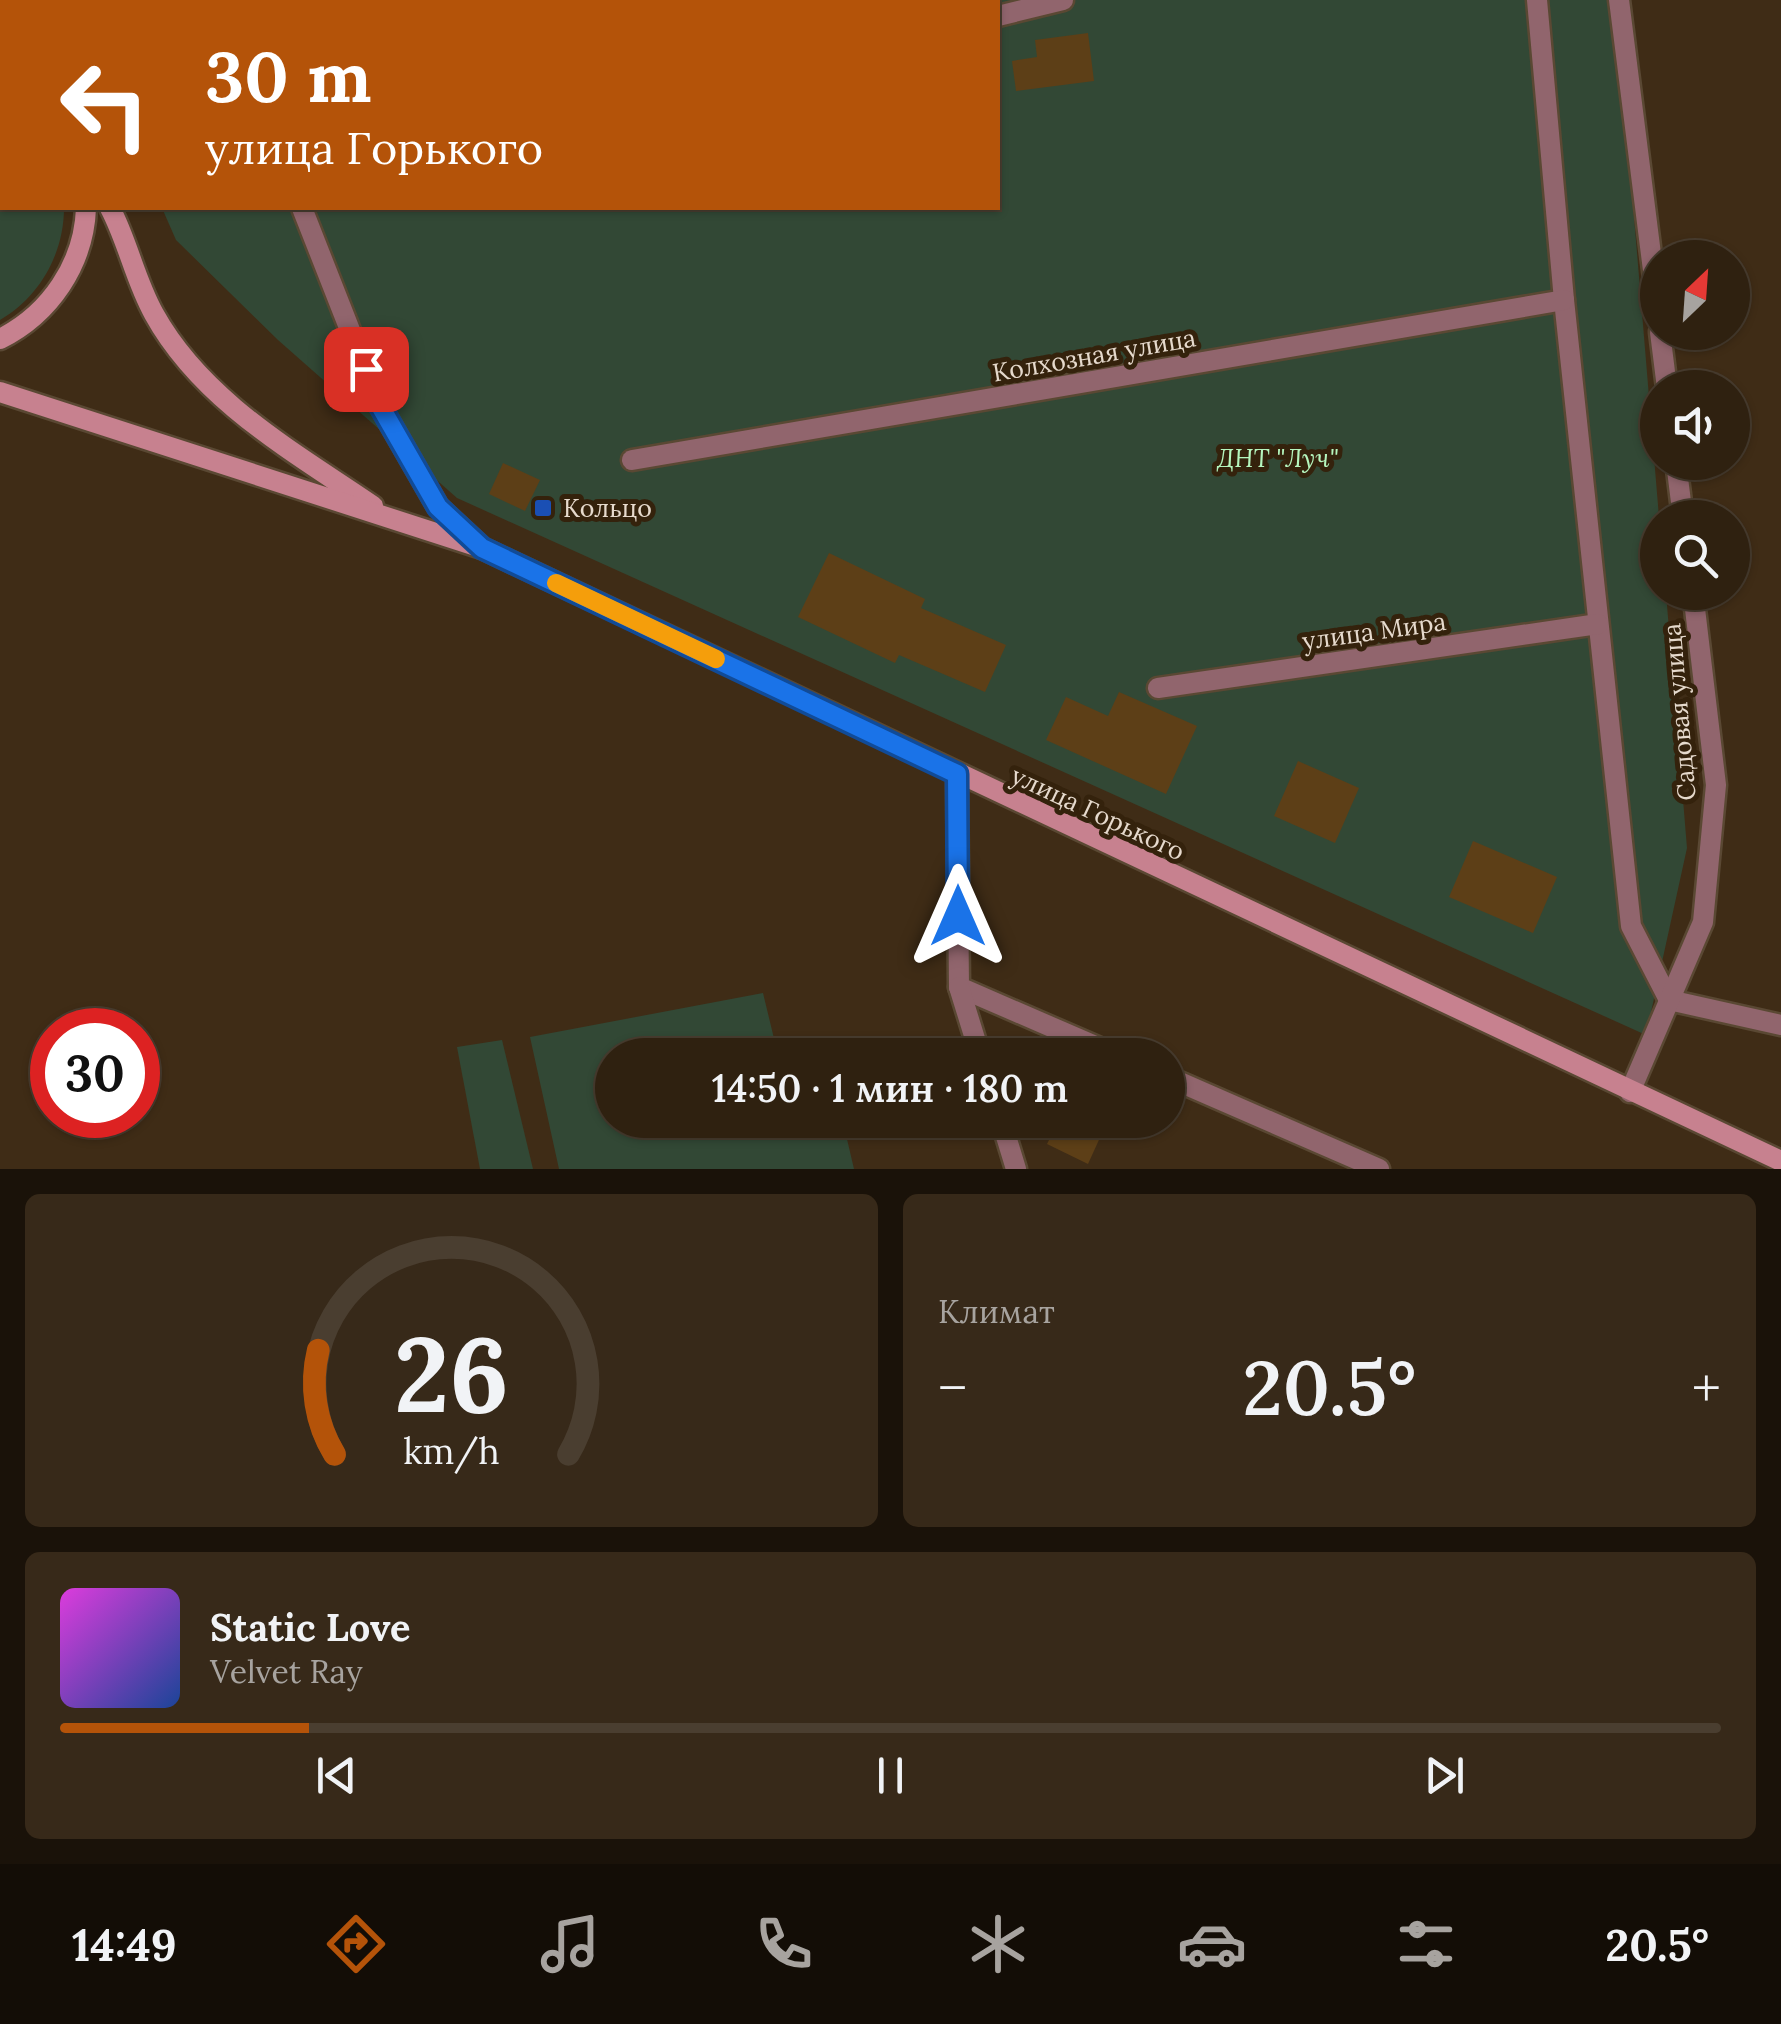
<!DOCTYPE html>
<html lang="ru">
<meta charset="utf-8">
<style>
:root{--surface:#2f2110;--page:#372919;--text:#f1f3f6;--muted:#a7a39f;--line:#4a3e30;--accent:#b45309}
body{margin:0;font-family:Lora,serif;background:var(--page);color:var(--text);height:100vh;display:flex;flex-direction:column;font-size:38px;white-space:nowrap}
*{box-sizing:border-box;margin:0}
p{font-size:32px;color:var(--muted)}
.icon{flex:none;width:55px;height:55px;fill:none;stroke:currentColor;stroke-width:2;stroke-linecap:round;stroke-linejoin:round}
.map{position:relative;height:1169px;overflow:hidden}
.drawer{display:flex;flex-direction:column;gap:25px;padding:25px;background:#1a1209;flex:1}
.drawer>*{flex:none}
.hud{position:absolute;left:0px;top:0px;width:1000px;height:210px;box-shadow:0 2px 8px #0004,0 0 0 2px var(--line);background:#b45309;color:#fff;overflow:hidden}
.needle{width:65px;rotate:25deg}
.buttons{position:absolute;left:1640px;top:240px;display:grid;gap:20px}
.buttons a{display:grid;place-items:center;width:110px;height:110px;border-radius:50%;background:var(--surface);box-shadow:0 2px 8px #0004,0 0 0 2px var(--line);font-size:50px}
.speed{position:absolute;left:30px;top:1008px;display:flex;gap:20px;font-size:50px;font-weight:700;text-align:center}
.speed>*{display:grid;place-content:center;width:130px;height:130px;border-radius:50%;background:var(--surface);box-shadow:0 2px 8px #0004,0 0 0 2px var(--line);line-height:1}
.speed .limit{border:15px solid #d22;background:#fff;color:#111}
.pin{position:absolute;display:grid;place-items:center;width:85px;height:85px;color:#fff;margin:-42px;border-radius:20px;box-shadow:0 5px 15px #0006}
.me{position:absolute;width:110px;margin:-55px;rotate:0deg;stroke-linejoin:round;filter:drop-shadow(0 0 8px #0008)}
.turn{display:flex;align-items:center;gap:35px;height:210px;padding:0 40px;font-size:45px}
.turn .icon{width:130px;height:130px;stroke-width:2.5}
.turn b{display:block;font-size:70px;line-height:85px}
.big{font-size:75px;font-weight:600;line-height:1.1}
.drawer .card{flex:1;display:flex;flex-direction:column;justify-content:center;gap:15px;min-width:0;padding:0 35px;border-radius:15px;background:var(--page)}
.drawer .dial{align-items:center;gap:0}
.dial svg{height:260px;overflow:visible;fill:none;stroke:var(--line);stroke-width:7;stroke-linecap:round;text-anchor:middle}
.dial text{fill:var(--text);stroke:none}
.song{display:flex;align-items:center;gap:30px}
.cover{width:120px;height:120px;border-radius:15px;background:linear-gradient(135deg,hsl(300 70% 55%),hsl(220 70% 35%))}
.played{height:10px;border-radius:5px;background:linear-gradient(90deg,var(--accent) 15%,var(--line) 15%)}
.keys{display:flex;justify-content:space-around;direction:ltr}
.heat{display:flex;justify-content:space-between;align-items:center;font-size:55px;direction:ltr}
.drawer .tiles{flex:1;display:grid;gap:25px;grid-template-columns:1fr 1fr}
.card:last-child{grid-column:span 2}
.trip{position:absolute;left:595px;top:1038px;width:590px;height:100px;border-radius:50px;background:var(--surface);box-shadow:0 2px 8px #0004,0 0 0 2px var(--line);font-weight:600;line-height:100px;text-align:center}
.menu{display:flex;height:160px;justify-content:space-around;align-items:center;background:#130d06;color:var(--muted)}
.menu .icon{width:70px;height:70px}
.menu .on{color:var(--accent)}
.menu b{font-size:45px;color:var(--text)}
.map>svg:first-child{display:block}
.green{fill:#324835}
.building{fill:#5d3f17}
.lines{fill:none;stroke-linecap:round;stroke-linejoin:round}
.minor-casing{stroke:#5a4833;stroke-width:25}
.secondary-casing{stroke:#5a4833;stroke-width:25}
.minor{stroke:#91656d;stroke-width:20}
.secondary{stroke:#c7818f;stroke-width:20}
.route-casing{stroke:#114b97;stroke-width:25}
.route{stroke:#1a73e8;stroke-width:18}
.slow{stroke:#f59e0b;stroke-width:18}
.transit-dot{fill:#1a4fb4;stroke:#34220c;stroke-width:4}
.labels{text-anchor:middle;stroke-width:10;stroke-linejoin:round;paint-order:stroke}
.street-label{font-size:25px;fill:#e6dacd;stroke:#34220c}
.park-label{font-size:25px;font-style:italic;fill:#b5f6be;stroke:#34220c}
.poi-label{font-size:25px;fill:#e6dacd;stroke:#34220c;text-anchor:start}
</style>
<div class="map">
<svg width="1781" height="1169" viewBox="0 0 1781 1169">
<rect width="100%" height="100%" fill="#3f2c16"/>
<!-- green -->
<g class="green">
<polygon points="87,0 1616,0 1659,517 1658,592 1666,593 1687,848 1646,1035 457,498 278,340 176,240 162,208 998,208 998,2"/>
<path d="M0,95L2,208H64C64,253 40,297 0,320Z"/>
<polygon points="763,993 778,1055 612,1055 612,1120 843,1122 854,1169 559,1169 530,1037"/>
<polygon points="502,1040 533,1169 480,1169 457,1047"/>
</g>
<!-- building -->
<g class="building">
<polygon points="1088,33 1094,81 1016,91 1012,61 1037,57 1035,40"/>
<polygon points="503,463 540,480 525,511 489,494"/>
<polygon points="829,553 925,599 921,608 1006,645 985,692 899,655 895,663 798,617"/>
<polygon points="1119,692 1197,726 1166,794 1046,740 1066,697 1108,716"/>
<polygon points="1298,761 1359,788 1335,843 1274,816"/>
<polygon points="1473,841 1557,877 1533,933 1449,897"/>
<polygon points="1059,1120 1108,1120 1088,1164 1047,1144"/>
</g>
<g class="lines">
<!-- minor casing -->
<g class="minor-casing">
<g id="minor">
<polyline points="77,0 79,2"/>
<polyline points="1537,0 1564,300 1631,926 1669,1000 1781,1025"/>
<polyline points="1619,0 1658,310"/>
<polyline points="256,2 256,0"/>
<polyline points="577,2 578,0"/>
<polyline points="940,2 941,0"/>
<polyline points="998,16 1063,0"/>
<polyline points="302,208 379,404 438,507 482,548"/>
<polyline points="1660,332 1667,388"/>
<polyline points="632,460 1564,300"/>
<polyline points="1676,462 1683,518"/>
<polyline points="1158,688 1598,624"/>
<polyline points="957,774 959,987 1116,1055"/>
<polyline points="959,987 980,1055"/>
<polyline points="1168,1077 1379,1169"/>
<polyline points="1630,1092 1703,922 1716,785 1693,592"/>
<polyline points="1001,1120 1016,1169"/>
</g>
</g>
<!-- secondary casing -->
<g class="secondary-casing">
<g id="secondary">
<polyline points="19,0 20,2"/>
<polyline points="0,69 2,70"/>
<path d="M110,208C128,242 135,280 154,314C202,401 294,452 373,506"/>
<path d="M0,339C50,314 84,264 86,208"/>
<polyline points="0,392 482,548 1781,1161"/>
</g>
</g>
<!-- minor -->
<use href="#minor" class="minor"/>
<!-- secondary -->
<use href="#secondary" class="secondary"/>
</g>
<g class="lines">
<!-- route casing -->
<g class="route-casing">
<polyline id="route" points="366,369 379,404 438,507 482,548 957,774 958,916"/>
</g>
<!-- route -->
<use href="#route" class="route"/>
<!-- slow -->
<polyline class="slow" points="556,583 716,659"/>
</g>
<!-- markers -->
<rect class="transit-dot" x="533" y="498" width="20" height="20" rx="5"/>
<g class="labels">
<!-- street labels -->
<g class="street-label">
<text transform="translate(1094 355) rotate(-10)" y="9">Колхозная улица</text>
<text transform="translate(1374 631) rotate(-8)" y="9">улица Мира</text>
<text transform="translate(1679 712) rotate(-95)" y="9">Садовая улица</text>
<text transform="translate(1098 813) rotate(25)" y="9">улица Горького</text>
</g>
<!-- park labels -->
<g class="park-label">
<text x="1278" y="467">ДНТ "Луч"</text>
</g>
<!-- poi labels -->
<g class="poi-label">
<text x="563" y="517">Кольцо</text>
</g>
</g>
</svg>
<div class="buttons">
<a><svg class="needle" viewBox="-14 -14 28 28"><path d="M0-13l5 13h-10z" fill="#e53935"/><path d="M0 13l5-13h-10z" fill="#a7a39f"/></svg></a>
<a><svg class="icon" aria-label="sound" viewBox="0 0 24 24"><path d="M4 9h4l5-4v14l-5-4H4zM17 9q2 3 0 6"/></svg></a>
<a><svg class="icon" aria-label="search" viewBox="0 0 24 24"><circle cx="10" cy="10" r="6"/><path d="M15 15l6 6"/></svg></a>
</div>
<div class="speed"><div class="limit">30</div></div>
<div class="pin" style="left:366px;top:369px;background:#d93025"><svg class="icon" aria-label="arrive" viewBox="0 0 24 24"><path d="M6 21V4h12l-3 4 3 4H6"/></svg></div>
<svg class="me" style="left:958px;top:916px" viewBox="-20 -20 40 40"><path d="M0-17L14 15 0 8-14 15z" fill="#1a73e8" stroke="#fff" stroke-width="4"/></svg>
<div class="trip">14:50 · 1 мин · 180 m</div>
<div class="hud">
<div class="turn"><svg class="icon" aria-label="left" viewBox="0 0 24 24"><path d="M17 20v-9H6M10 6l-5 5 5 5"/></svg><div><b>30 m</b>улица Горького</div></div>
</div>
</div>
<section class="drawer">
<div class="tiles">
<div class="card dial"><svg viewBox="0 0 100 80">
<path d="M14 69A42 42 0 1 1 86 69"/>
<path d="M14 69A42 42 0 0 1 9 37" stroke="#b45309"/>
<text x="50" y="56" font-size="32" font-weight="700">26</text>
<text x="50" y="72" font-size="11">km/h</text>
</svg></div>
<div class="card"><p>Климат</p>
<div class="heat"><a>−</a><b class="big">20.5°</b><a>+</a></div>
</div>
<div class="card">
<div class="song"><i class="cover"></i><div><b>Static Love</b><p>Velvet Ray</p></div></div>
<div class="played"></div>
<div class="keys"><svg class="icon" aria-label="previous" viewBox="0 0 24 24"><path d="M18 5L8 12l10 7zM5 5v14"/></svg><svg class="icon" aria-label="pause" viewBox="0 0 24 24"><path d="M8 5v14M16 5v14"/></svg><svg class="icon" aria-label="next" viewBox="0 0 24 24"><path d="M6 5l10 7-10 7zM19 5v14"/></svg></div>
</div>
</div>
</section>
<nav class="menu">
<b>14:49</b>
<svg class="icon on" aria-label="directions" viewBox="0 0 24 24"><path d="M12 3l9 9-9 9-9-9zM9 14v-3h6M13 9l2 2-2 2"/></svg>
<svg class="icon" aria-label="music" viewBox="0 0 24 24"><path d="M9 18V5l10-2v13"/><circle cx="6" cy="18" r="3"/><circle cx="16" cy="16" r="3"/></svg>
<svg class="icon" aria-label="phone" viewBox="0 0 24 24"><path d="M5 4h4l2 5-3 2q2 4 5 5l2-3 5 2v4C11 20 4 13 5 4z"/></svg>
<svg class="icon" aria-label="climate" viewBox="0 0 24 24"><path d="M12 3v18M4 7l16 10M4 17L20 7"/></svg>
<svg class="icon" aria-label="car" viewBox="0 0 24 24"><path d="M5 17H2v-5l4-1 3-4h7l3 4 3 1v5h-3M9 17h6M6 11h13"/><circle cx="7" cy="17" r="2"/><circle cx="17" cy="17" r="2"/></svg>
<svg class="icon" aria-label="filters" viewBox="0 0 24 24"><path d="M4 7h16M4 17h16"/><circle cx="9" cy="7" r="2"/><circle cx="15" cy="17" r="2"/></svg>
<b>20.5°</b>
</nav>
